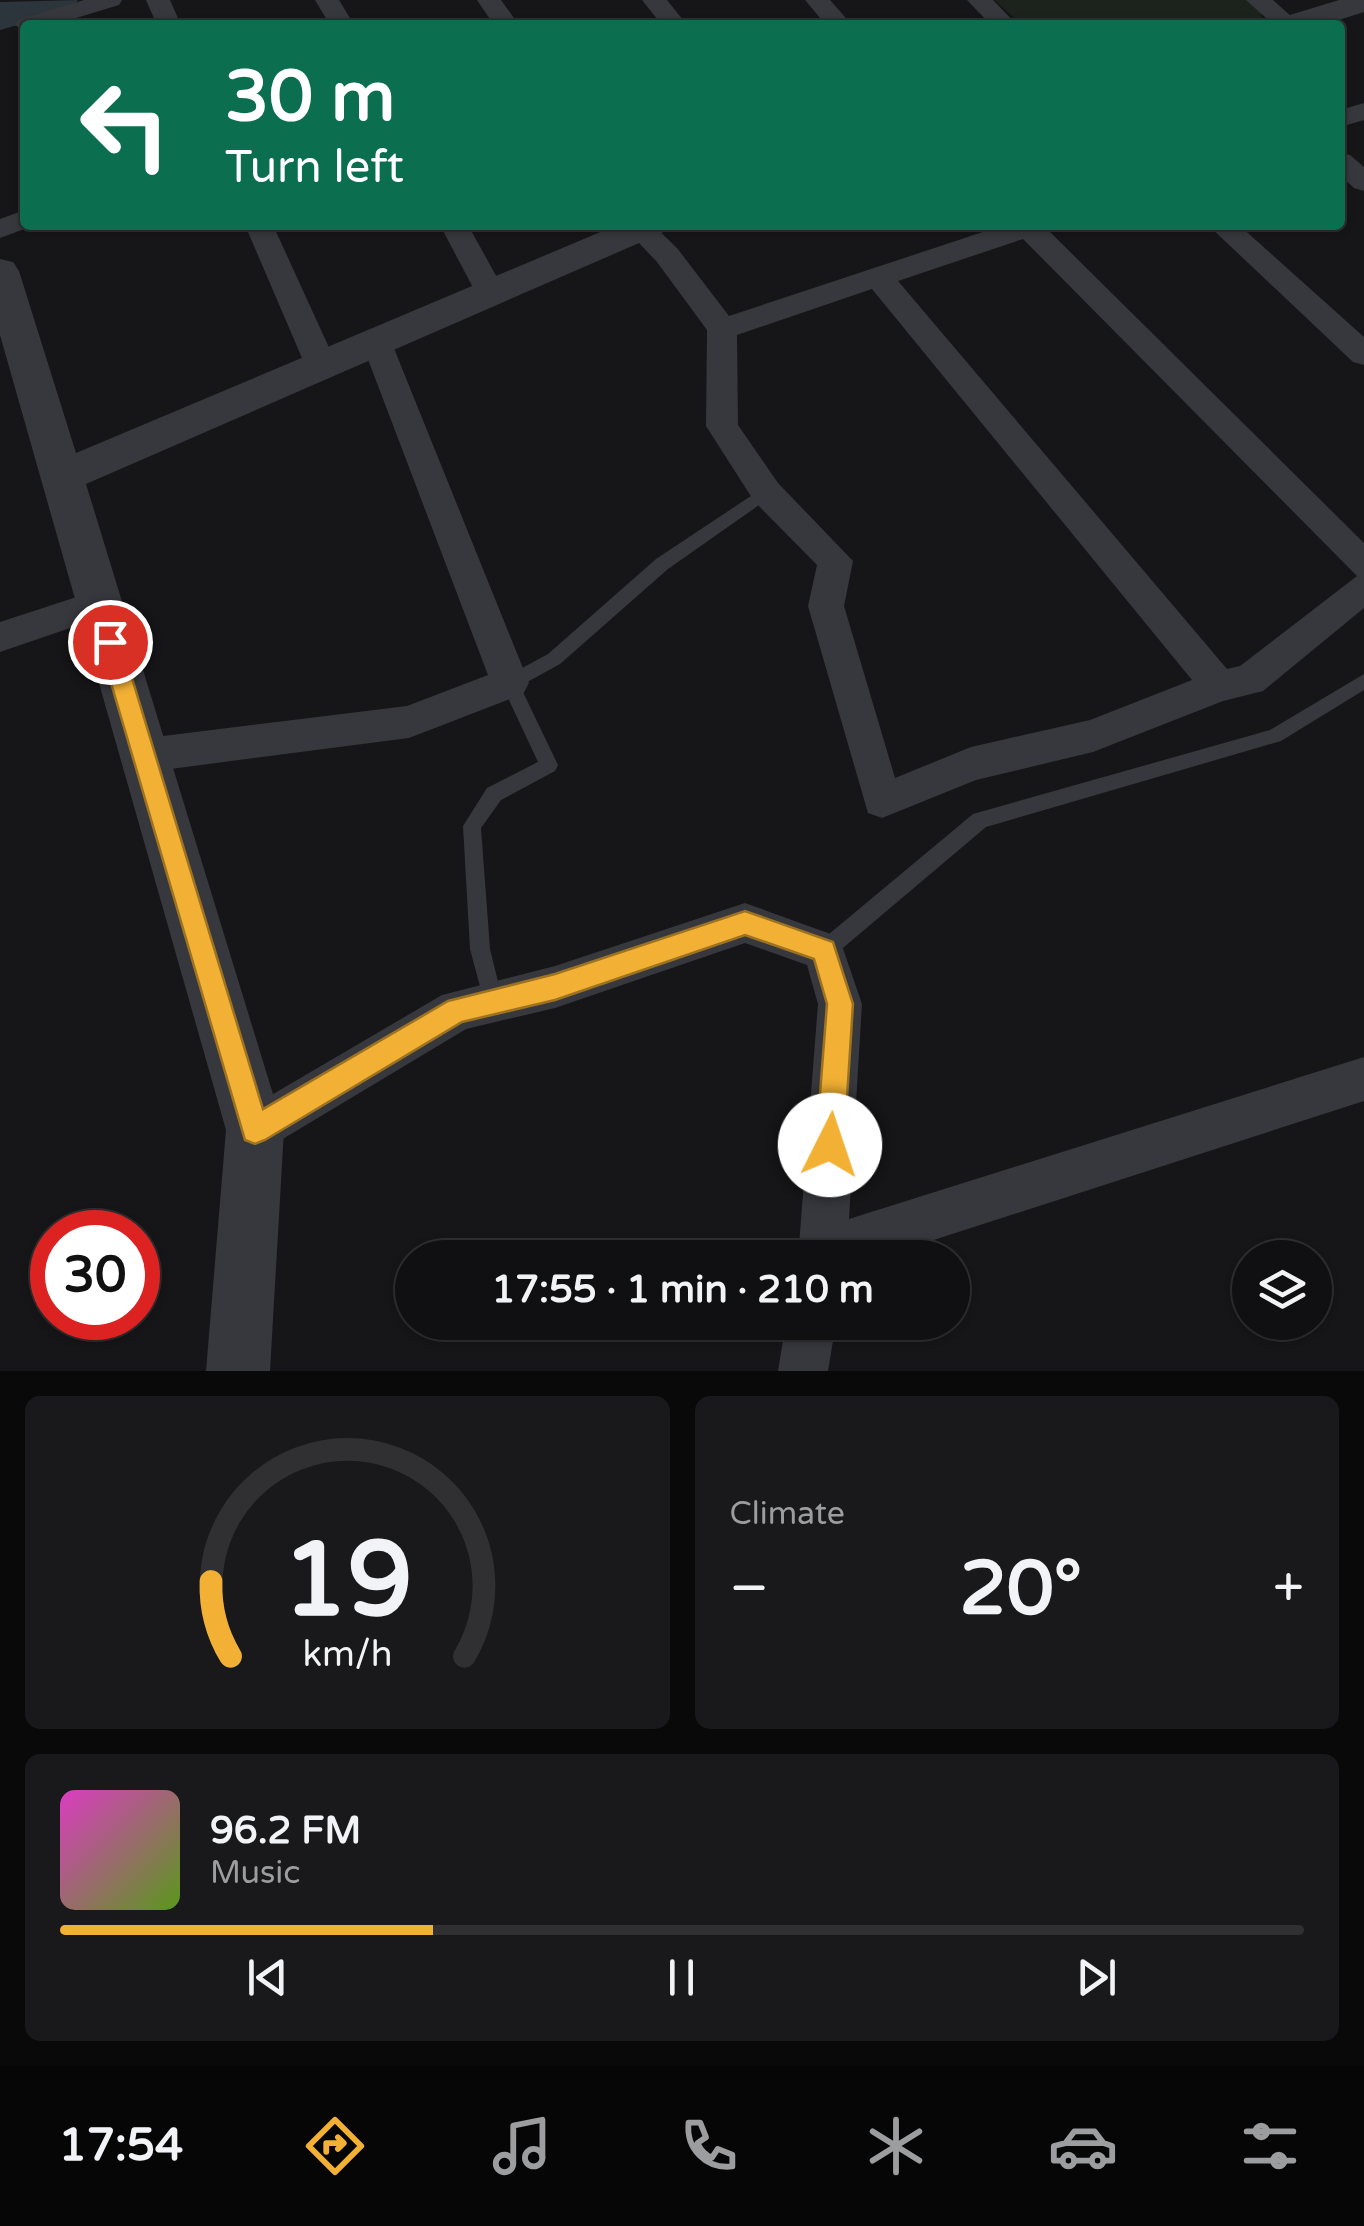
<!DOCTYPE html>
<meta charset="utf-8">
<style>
:root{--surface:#101012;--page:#19191b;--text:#f1f3f6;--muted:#9c9d9f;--line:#303032;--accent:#f2b134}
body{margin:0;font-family:"Varela Round",sans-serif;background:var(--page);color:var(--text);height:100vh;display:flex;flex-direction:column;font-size:38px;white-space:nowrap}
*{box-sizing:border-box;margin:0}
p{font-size:32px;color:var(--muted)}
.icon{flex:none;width:55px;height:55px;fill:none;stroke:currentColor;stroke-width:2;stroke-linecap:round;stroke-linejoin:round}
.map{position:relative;height:1371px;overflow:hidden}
.drawer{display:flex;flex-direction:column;gap:25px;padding:25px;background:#09090a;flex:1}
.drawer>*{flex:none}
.top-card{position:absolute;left:20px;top:20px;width:1325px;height:210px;border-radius:10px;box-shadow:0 2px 8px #0004,0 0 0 2px var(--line);background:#0b6e4f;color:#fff;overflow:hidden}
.fabs{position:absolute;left:1232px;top:1240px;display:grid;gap:20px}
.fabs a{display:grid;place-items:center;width:100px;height:100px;border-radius:50%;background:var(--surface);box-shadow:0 2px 8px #0004,0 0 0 2px var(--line);font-size:50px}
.speed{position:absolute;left:30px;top:1210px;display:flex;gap:20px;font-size:50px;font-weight:700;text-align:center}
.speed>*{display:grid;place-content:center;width:130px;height:130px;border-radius:50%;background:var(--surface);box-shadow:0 2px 8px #0004,0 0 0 2px var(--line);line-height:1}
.speed .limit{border:15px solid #d22;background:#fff;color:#111}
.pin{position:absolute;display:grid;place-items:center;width:85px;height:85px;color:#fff;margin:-42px;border:5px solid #fff;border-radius:50%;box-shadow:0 2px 10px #0007}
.me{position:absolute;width:110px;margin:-55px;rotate:4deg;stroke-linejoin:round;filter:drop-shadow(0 0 8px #0008)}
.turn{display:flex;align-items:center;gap:35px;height:210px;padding:0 40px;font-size:45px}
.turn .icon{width:130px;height:130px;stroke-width:2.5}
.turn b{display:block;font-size:70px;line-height:85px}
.big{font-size:75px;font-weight:800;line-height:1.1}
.drawer .widget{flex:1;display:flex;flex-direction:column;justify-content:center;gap:15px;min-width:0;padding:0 35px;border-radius:15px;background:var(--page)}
.drawer .dial{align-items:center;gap:0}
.dial svg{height:260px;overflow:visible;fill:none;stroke:var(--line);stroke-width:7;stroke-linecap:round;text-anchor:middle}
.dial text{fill:var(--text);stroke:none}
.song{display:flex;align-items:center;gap:30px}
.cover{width:120px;height:120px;border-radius:15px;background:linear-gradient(135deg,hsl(310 70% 55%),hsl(90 70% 35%))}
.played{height:10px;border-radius:5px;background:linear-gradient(90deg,var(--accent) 30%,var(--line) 30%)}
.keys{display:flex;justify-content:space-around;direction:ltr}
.heat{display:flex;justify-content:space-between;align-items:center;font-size:55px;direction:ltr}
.drawer .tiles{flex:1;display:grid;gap:25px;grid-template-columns:1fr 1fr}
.widget:last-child{grid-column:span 2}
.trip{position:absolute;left:395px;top:1240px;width:575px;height:100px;border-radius:50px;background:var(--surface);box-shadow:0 2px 8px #0004,0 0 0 2px var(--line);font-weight:800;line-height:100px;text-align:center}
.tabs{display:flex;height:160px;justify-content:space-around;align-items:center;background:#060607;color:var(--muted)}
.tabs .icon{width:70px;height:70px}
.tabs .active{color:var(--accent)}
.tabs b{font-size:45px;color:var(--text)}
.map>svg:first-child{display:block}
.green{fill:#1c231d}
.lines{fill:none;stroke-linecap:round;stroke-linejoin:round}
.river{fill:#2c353c;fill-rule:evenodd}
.service{fill:#37383d;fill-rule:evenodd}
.minor{fill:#37383d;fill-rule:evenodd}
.tertiary{fill:#37383d;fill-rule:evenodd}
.route{fill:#f2b134;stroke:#9d7322;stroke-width:2.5}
</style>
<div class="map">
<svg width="1364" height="1371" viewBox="0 0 1364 1371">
<rect width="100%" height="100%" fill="#161618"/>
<!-- green -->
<polygon class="green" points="995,0 1248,0 1262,11 1261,21 1247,25 1022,25"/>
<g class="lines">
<!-- river -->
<polygon class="river" points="78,0 71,10 0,30 0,2"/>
<!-- service -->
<g class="service">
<polygon points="766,486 774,492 772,496 668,569 560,664 520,686 558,765 555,771 501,800 481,828 490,949 503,1002 500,1009 493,1012 486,1009 470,949 463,826 487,788 538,762 501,683 504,678 548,654 656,559"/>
<polygon points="1364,674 1364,690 1281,741 986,827 831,958 824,960 817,958 814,951 817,944 973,814 1270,730"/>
</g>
<!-- minor -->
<g class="minor">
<polygon points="84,0 122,0 119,5 53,25 25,25 25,32 15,25 18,20"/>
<polygon points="146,0 170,0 181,25 157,25"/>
<polygon points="315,0 339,0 354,25 330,25"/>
<polygon points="477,0 501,0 519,25 494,25"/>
<polygon points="642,0 667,0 687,25 662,25"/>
<polygon points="805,0 830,0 852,25 826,25"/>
<polygon points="967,0 993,0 1017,25 991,25"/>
<polygon points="1246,0 1273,0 1301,25 1274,25"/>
<polygon points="1364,103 1364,120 1340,127 1340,110"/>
<polygon points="1340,153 1350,155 1364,167 1364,191 1354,188 1340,175"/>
<polygon points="25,210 25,225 35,225 0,238 0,219"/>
<polygon points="245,225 273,225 337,365 332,373 321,376 310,373 305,365"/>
<polygon points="440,225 468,225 505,292 501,299 479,299"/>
<path d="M622,225H653L677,248L729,316L1004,225H1048L1046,228L1364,543V608L1263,691L1223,701L1093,752L976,780L882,818L868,813L808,606L817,565L754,501L706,426L707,330L657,262ZM1023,239L1357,576L1240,666L1227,669L898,281ZM872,289L1192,680L1090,720L971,747L895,778L844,606L853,561L778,483L738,425L737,335Z"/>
<polygon points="1208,225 1239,225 1364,337 1364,365 1353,362"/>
<polygon points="376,330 387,334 391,341 529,683 523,694 409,738 147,772 133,767 128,755 133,743 147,738 407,706 488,675 361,341 365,334"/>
<polygon points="98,590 111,594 116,604 111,614 0,652 0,622"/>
<polygon points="745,903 839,937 862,1004 849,1219 1364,1057 1364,1101 878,1258 798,1258 818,1004 807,965 745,943 555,1008 466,1029 271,1146 255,1153 239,1146 232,1130 239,1114 442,995 555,966"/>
<polygon points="786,1322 836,1322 828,1371 778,1371"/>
</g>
<!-- tertiary -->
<g class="tertiary">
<polygon points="1339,0 1364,0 1364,12 1323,25 1275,25 1280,18"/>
<polygon points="617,225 667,225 662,233 86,484 284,1130 270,1371 206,1371 226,1130 0,335 0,259 13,262 19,271 76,453"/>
</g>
</g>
<!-- route -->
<polygon class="route" points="110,633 121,642 263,1109 448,1001 555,974 745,911 833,942 853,1004 844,1145 840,1155 830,1159 820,1155 816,1145 827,1004 814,959 745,935 555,1000 462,1022 265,1140 255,1144 245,1140 99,642"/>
</svg>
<div class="fabs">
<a><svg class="icon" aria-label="layers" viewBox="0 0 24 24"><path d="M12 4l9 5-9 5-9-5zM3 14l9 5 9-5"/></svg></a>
</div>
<div class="speed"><div class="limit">30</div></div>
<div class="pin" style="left:110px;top:642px;background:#d93025"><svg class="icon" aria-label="arrive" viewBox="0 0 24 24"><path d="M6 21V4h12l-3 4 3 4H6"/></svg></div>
<svg class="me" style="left:830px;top:1145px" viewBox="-20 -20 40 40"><circle r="19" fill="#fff"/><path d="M0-13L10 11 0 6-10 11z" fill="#f2b134"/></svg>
<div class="trip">17:55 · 1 min · 210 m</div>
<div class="top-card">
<div class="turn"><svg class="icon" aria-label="left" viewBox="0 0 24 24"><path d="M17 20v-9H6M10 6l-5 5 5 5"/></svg><div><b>30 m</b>Turn left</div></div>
</div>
</div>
<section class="drawer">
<div class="tiles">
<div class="widget dial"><svg viewBox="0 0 100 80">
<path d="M14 69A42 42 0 1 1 86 69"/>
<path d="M14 69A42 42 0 0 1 8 46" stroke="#f2b134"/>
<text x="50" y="56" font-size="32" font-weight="700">19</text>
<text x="50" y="72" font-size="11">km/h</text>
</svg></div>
<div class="widget"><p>Climate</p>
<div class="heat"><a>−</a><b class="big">20°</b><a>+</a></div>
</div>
<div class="widget">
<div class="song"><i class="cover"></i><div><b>96.2 FM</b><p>Music</p></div></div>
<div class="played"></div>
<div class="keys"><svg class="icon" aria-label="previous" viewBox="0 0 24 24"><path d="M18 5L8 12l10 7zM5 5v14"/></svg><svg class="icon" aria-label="pause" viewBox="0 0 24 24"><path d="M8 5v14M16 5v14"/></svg><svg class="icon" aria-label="next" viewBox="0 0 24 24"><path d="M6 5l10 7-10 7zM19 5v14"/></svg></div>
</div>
</div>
</section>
<nav class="tabs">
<b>17:54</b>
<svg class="icon active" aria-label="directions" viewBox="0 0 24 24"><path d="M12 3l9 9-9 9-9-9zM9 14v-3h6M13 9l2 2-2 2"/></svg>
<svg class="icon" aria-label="music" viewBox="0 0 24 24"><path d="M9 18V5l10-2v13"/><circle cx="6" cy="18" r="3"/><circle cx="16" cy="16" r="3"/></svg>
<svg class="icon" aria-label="phone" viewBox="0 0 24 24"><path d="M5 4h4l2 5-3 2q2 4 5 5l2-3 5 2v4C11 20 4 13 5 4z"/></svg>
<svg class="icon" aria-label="climate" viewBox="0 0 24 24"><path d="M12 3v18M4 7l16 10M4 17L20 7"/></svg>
<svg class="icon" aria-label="car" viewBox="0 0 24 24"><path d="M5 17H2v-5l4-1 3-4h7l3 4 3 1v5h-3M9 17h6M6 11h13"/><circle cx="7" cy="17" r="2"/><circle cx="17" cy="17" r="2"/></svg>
<svg class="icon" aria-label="filters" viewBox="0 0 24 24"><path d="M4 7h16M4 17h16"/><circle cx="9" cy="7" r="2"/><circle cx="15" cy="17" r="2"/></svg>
</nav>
